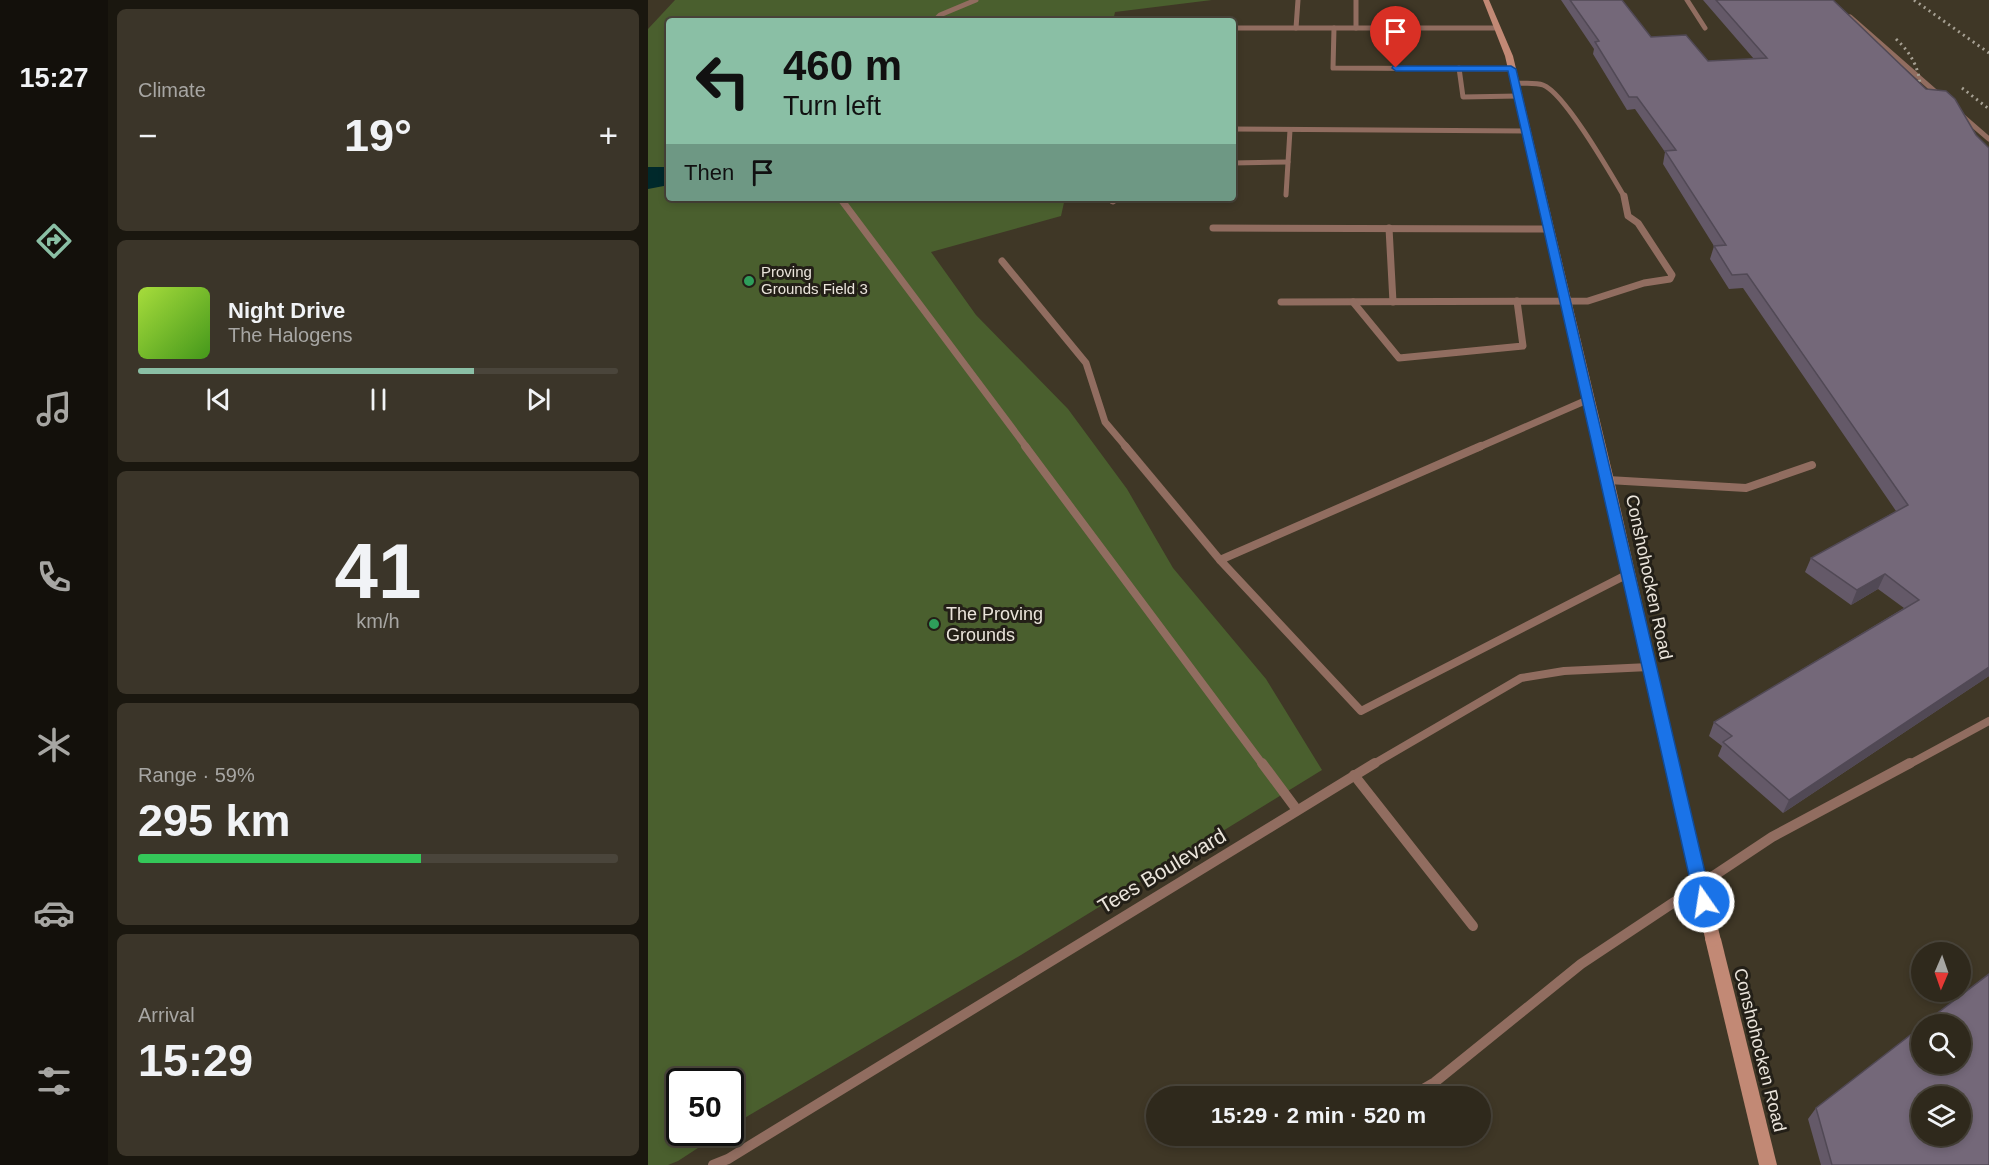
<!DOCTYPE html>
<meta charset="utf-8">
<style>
:root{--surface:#2f291c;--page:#3b3529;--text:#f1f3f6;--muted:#a7a6a3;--line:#4a453b;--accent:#8abfa5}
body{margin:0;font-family:Helvetica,sans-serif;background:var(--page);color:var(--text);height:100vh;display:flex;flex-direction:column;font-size:22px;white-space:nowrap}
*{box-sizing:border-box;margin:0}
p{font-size:20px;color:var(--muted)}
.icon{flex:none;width:33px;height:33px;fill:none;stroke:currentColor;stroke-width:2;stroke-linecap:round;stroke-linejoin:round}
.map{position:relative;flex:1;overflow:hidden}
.drawer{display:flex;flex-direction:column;gap:9px;padding:9px;background:#1a170f;width:540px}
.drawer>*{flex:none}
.banner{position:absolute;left:18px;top:18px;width:570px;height:183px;border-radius:6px;box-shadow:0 3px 9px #0003,0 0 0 2px var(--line);background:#8abfa5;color:#111;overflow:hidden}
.needle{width:39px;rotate:182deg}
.controls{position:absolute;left:1263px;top:942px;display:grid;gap:12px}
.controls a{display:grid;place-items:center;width:60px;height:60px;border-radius:50%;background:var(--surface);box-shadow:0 3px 9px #0003,0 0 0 2px var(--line);font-size:30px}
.speed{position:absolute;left:18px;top:1068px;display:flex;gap:12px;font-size:30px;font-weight:700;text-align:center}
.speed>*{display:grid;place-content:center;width:78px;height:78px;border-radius:50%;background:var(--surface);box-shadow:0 3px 9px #0003,0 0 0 2px var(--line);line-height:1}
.speed .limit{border:3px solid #111;border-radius:9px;background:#fff;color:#111}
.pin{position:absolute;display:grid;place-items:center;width:51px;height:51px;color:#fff;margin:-62px -26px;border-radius:50% 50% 50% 0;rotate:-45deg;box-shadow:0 0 6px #0007}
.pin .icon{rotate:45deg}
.me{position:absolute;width:66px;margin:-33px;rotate:347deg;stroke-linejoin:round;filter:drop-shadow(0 0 4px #0008)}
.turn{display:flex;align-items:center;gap:21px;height:126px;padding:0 18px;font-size:27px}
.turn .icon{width:78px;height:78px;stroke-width:2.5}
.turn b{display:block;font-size:42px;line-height:51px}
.then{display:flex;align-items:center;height:57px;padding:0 18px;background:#0003;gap:12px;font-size:22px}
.big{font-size:45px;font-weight:700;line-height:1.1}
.drawer .tile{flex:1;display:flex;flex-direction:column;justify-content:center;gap:9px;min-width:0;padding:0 21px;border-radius:9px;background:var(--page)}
.drawer .dial{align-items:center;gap:0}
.dial b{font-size:78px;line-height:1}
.song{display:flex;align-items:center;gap:18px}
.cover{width:72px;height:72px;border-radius:9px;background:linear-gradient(135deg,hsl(80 70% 55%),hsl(100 70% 35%))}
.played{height:6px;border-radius:3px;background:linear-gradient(90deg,var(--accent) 70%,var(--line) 70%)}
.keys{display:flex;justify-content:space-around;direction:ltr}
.heat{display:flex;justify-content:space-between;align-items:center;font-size:33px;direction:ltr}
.charge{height:9px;border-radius:4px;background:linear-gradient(90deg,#34c759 59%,var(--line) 0)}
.trip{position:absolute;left:498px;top:1086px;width:345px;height:60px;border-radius:30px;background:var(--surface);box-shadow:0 3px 9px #0003,0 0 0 2px var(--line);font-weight:700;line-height:60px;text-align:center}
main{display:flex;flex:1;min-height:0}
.tab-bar{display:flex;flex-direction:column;width:108px;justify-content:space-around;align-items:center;background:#13100b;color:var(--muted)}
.tab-bar .icon{width:42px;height:42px}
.tab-bar .active{color:var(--accent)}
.tab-bar b{font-size:27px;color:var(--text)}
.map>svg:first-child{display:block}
.green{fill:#4a5f2e}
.water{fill:#00292b}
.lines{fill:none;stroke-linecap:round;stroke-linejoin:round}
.service-far3{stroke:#916d60;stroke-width:5}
.service-far2{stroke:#916d60;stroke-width:7}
.service-far1{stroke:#916d60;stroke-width:8}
.service{stroke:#916d60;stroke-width:10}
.secondary{fill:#c28975;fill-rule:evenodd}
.rail{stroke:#a6a093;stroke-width:3;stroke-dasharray:2 4;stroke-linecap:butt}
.secondary-bridge{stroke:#c28975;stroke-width:15}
.wall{fill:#645968}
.shaded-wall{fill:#514955}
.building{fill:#746879;stroke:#514955;stroke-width:1.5;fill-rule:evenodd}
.route{fill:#1a73e8;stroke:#114b97;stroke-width:1.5}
.leisure-dot{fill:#2e9e5b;stroke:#231f17;stroke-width:2}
.labels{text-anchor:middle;stroke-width:6;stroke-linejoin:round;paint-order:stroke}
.far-poi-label{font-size:15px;fill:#eae4db;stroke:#231f17;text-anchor:start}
.street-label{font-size:18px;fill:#eae4db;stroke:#231f17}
.poi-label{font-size:18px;fill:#eae4db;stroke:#231f17;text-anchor:start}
.near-street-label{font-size:21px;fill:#eae4db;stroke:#231f17}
</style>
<main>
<nav class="tab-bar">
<b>15:27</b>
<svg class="icon active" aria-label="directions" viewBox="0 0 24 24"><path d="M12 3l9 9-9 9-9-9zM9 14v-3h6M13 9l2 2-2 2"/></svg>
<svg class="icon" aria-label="music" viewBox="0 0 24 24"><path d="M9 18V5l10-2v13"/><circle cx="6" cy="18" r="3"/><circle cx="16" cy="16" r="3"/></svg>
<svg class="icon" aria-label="phone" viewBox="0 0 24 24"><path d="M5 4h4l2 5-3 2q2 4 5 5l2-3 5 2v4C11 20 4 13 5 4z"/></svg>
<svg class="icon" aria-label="climate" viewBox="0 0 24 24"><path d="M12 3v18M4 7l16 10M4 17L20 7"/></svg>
<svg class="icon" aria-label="car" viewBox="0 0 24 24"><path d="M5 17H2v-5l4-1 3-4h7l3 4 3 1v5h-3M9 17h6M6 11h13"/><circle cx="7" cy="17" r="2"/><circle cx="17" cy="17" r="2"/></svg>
<svg class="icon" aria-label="filters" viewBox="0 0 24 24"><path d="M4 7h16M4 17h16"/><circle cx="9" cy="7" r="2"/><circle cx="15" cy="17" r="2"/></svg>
</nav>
<section class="drawer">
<div class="tile"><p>Climate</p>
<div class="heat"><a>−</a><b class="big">19°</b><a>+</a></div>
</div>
<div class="tile">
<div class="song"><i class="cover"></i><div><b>Night Drive</b><p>The Halogens</p></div></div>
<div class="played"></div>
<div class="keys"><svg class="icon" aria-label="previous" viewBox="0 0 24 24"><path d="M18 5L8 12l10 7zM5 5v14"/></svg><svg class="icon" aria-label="pause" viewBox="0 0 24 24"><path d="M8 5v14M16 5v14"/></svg><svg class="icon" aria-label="next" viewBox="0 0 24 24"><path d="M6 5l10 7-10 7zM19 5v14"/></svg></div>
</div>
<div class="tile dial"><b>41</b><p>km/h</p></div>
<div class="tile"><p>Range · 59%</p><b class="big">295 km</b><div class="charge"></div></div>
<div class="tile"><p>Arrival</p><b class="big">15:29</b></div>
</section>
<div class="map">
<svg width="1341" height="1165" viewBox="0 0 1341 1165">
<rect width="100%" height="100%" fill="#3f3726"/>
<!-- green -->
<polygon class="green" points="27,0 564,0 467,12 465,21 21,21 21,198 417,198 413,216 283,252 328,315 420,409 479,489 525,568 618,679 674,770 373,955 83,1126 82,1082 32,1082 32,1132 73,1133 30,1161 20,1165 0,1165 0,29"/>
<!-- water -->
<polygon class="water" points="0,167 21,167 21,185 0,189"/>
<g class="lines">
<!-- service-far3 -->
<g class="service-far3">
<polyline points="708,0 708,28"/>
<polyline points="1039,0 1057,28"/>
<polyline points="1202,17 1291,95"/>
<polyline points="286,21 292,15 328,0"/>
<polyline points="585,28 849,28"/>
<polyline points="648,28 650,0"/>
<polyline points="686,28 685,68 863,69"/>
<polyline points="811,68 815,97 870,96"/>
<path d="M867,83C875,84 887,82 895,85C917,93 964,176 977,198"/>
<polyline points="1312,114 1341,139"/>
<polyline points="585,129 878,131"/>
<polyline points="585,163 640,162"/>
<polyline points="638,195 642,130"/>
</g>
<!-- service-far2 -->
<g class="service-far2">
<polyline points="192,198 379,448"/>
<polyline points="465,201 466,198"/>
<polyline points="565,228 900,229"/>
<polyline points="741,228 745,302"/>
<polyline points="354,261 438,363 457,422 479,448"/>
<polyline points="633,302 940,301 996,283 1022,279 1024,275 990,223 980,216 976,196"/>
<polyline points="705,302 751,358 875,346 869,301"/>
<polyline points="829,448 939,400"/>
</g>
<!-- service-far1 -->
<g class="service-far1">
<polyline points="377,446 615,765"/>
<polyline points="477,446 572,560"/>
<polyline points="833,446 572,560 713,711 980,574"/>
<polyline points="960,480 1098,488 1164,465"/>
<polyline points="724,765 873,678 916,671 1001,667"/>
<polyline points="1260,765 1341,721"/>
</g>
<!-- service -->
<g class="service">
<polyline points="614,763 649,810"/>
<polyline points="706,775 825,926"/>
<polyline points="763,1096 787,1082 933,964 1124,837 1262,763"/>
<polyline points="65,1165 80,1159 727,763"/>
</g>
<!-- secondary -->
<g class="secondary">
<polygon points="835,0 841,0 865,56 966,480 1049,845 1047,849 1042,851 1037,849 1035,845 954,480 857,56"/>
<polygon points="1065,932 1070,934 1073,939 1129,1165 1111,1165 1057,939 1060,934"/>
</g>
<!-- rail -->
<g class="rail">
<polyline points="1266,0 1341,53"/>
<path d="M1248,39C1268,58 1273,74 1273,101"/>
<polyline points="1314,88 1341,109"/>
</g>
<!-- secondary-bridge -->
<polyline class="secondary-bridge" points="1042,845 1065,939"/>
</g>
<!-- wall -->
<g class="wall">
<polygon points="913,0 974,0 1003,37 1060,61 1106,59 1055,0 1185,0 1341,676 1135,813 1070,756 1074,746 1061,736 1066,722 1256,608 1230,589 1203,605 1157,572 1163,558 1248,511 1095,288 1081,289 1062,259 1066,246 1015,164 1017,152 987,109 979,110 945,54 946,49"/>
<polygon points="1168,1108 1341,1165 1173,1165 1160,1119"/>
</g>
<!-- shaded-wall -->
<g class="shaded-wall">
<polygon points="1237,574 1230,589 1203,605 1209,590"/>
<polygon points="1341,667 1341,676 1135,813 1141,800"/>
</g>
<!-- building -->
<g class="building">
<polygon points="922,0 974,0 1003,37 1038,35 1060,61 1119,58 1068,0 1185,0 1278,89 1298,91 1307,99 1328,135 1341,148 1341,667 1141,800 1075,742 1084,736 1066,722 1271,600 1237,574 1209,590 1163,558 1260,505 1099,274 1084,275 1066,246 1078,245 1017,151 1028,150 989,97 981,97 947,42 951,41"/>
<path d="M1341,974V1165H1184L1168,1108L1274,1026V1064H1312V1024H1275ZM1274,1096H1312V1136H1274Z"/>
</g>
<!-- route -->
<polygon class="route" points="745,66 863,66 868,69 1064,902 1062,907 1056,909 1050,907 1047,902 860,71 748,71 744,68"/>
<!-- markers -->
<g class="leisure-dot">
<circle cx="101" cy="281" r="6"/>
<circle cx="286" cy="624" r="6"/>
</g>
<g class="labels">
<!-- far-poi labels -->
<g class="far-poi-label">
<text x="113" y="277">Proving<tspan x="113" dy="17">Grounds Field 3</tspan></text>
</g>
<!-- street labels -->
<g class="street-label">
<text transform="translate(1001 577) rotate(78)" y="6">Conshohocken Road</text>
<text transform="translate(1112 1050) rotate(76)" y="6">Conshohocken Road</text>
</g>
<!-- poi labels -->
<g class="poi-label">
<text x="298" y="620">The Proving<tspan x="298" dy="21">Grounds</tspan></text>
</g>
<!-- near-street labels -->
<g class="near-street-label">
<text transform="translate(514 871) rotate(-31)" y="7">Tees Boulevard</text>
</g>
</g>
</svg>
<div class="controls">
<a><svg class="needle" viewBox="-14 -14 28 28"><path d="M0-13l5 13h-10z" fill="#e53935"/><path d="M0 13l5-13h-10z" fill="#a7a6a3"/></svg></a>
<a><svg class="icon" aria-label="search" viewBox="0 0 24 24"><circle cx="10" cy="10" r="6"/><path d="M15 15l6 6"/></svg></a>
<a><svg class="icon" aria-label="layers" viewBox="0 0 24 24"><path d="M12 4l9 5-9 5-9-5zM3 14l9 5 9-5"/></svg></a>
</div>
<div class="speed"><div class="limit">50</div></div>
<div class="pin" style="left:748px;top:68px;background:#d93025"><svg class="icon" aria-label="arrive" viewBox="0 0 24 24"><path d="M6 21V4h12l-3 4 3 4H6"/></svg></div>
<svg class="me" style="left:1056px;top:902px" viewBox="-20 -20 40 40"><circle r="17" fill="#1a73e8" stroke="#fff" stroke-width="3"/><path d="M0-11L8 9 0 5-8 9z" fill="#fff"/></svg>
<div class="trip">15:29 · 2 min · 520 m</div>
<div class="banner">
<div class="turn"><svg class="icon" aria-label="left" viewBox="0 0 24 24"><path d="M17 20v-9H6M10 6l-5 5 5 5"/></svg><div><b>460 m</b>Turn left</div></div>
<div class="then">Then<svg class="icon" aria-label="arrive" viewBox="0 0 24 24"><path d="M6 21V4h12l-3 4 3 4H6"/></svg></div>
</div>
</div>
</main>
